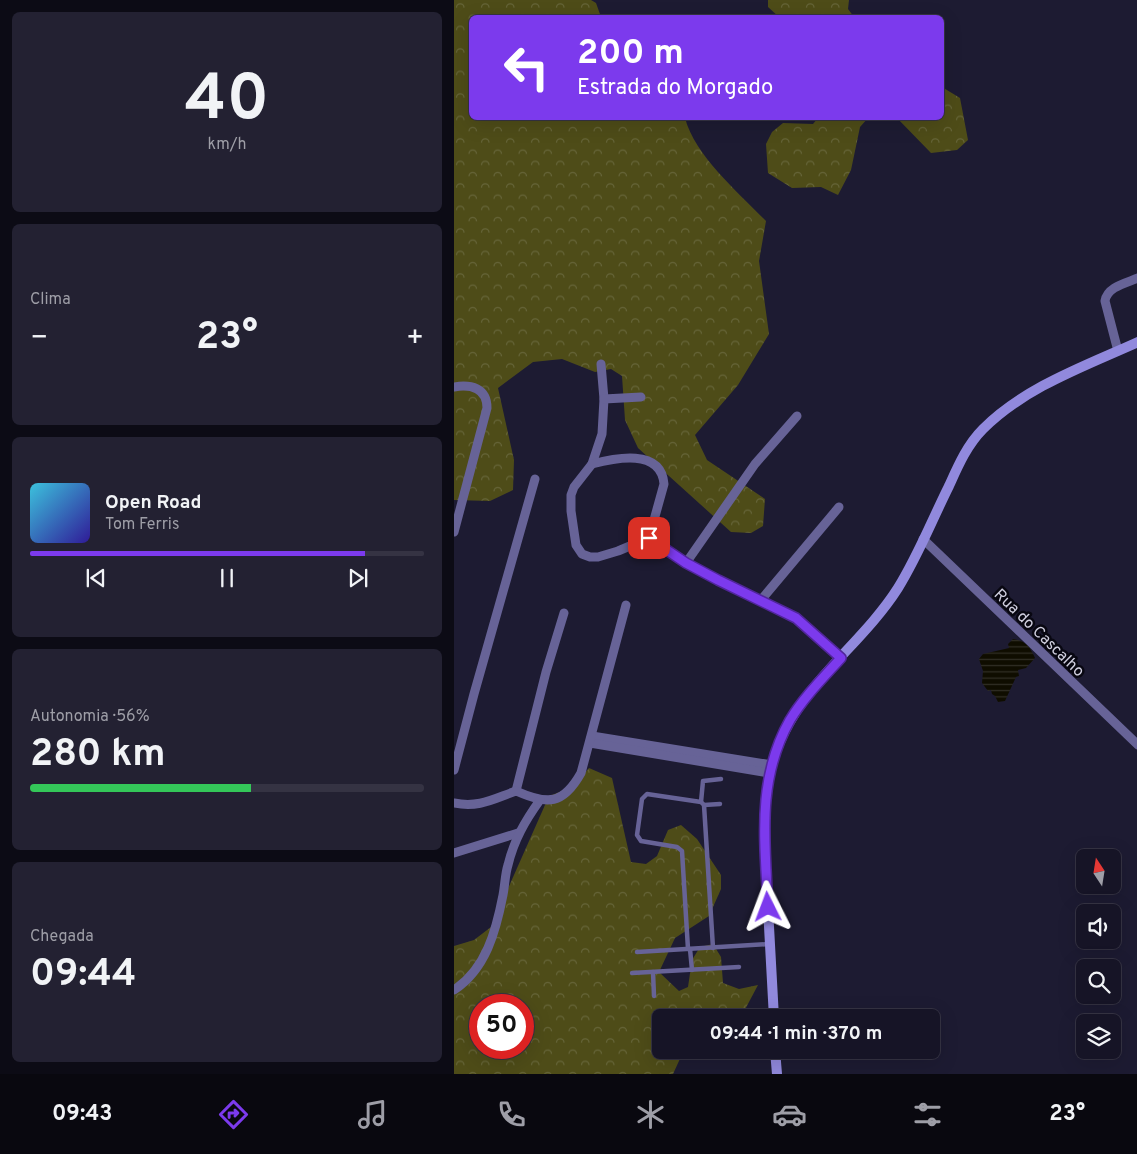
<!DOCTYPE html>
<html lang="pt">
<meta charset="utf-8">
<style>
:root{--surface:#161426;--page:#232132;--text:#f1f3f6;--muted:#9e9ea7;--line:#353343;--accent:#7c3aed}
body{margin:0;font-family:Overpass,sans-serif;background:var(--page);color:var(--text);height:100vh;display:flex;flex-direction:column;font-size:19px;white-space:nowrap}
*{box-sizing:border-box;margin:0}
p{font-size:16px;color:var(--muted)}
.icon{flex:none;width:28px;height:28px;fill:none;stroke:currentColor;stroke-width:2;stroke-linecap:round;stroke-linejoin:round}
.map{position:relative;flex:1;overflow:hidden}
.details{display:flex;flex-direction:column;gap:12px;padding:12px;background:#0c0b15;width:454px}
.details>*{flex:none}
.guide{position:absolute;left:15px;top:15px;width:475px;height:105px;border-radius:8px;box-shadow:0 5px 20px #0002,0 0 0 1px var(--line);background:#7c3aed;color:#fff;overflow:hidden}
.needle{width:32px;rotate:348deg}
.controls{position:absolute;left:622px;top:849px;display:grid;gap:10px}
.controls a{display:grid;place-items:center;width:45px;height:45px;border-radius:8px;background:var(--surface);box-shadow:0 5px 20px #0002,0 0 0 1px var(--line);font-size:25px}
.speed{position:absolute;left:15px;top:994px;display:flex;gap:10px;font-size:25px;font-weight:700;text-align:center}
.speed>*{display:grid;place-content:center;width:65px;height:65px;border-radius:50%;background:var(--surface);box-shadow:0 5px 20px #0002,0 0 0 1px var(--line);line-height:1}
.speed .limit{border:8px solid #d22;background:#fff;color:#111}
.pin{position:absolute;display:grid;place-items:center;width:42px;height:42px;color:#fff;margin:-21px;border-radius:10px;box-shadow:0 2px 8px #0006}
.me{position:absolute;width:55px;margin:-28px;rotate:357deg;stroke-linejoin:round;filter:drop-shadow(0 0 4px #0008)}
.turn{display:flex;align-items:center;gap:18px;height:105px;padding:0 25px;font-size:22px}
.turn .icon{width:65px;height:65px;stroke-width:2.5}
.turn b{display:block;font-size:35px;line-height:42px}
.big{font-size:38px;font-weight:700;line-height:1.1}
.details .widget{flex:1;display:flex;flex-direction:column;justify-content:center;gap:8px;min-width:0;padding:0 18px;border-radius:8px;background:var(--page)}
.details .dial{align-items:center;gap:0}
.dial b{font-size:65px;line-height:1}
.song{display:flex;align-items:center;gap:15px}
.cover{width:60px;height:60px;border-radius:8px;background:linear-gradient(135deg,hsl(190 70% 55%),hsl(250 70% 35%))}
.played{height:5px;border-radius:2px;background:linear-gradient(90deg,var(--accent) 85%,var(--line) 85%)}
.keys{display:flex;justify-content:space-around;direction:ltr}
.heat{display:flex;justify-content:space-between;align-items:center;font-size:28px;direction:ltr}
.charge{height:8px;border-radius:4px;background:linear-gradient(90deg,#34c759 56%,var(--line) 0)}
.trip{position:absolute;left:198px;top:1009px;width:288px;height:50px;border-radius:8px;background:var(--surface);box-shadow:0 5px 20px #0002,0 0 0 1px var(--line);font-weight:700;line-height:50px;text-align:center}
.tab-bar{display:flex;height:80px;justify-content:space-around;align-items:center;background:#09080f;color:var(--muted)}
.tab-bar .icon{width:35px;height:35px}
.tab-bar .current{color:var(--accent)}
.tab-bar b{font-size:22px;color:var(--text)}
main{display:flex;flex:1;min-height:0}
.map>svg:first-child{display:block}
.forest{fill:url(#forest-crowns);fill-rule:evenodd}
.water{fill:url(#water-rules)}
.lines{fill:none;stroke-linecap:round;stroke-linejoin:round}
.service{stroke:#676397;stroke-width:4.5}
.minor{stroke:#676397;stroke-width:9}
.secondary{stroke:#9189dd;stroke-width:10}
.route-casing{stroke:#51269a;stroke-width:12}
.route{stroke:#7c3aed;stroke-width:9}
.labels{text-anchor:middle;stroke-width:5;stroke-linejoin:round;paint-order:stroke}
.street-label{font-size:16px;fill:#d0cfdf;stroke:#080711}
</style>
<main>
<section class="details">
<div class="widget dial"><b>40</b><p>km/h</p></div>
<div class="widget"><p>Clima</p>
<div class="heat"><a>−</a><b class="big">23°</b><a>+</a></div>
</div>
<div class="widget">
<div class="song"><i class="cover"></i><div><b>Open Road</b><p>Tom Ferris</p></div></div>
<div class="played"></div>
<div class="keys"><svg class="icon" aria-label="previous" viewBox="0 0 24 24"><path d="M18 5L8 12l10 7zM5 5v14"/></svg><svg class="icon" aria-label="pause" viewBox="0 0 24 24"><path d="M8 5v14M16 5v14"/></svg><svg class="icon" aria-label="next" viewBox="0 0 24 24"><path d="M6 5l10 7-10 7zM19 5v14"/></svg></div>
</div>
<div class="widget"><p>Autonomia · 56%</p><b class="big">280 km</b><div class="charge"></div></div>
<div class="widget"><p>Chegada</p><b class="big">09:44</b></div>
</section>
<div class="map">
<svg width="684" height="1074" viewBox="0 0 684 1074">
<defs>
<pattern id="forest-crowns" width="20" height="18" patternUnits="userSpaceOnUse" patternTransform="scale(1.25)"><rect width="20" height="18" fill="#4e4c18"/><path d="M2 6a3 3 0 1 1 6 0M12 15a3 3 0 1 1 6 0" fill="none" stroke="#666539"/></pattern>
<pattern id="water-rules" width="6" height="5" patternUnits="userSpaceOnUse" patternTransform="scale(1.25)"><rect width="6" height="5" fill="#0f0d00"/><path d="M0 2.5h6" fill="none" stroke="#312f25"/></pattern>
</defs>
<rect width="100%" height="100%" fill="#1d1b32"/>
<!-- forest -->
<g class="forest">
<path d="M0,0H137L142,3L147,17L18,18V118H231C241,156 285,193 312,221L305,261L315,334L284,385L241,435L253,460L311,499L309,526L297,533L277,532L184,448L171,420L168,376L157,369L141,372L108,359L79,362L44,388L60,460L59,490L36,501L0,500Z"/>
<polygon points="314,0 395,0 394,9 400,17 325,17 314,7"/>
<polygon points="488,87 506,98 514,140 503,150 477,153 443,118 488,118"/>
<polygon points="364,118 414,118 406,127 397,170 384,195 367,187 338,188 314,173 312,144 318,132 329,123 359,124"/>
<path d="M135,768L158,778L177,862L192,864L203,856L214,830L227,825L243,839L267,875V889L255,916L221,938L205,972L225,991L234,987L238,960L246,947L259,944L267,957L269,983L285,989L304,985L287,1017L206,1018V1050H230L219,1074H0V946L20,940L37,927L95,796L119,787ZM26,1005H69V1048H26Z"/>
</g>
<!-- water -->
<path class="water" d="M559,639C572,641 576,647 581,658L572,668L564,670L565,676L562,677L551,701L544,702L541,696L538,694L537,690L534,691L528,683L529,671L525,659L529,654L555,648L554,644Z"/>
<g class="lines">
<!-- service -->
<g class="service">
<polyline points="247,802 249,781 267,779"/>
<polyline points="250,805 266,804"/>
<polyline points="234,949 228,851 223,847 187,841 183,835 188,799 193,794 247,802 250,805 259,948"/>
<polyline points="236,949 238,970"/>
<polyline points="183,952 315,944"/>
<polyline points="199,972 200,996"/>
<polyline points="178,973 285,967"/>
</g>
<!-- minor -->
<g class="minor">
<path d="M664,351L651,301C653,287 672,283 684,278"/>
<polyline points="147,364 150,399 148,434 138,464 120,487 117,495 117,511 122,545 128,554 136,557 144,557 164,551 195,538 232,563 264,580 342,618 387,658"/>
<path d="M0,387C17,384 33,388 33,408L0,532"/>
<polyline points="150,399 187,397"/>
<path d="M138,464C161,458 207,448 210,484L195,538"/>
<polyline points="469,539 684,745"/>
<polyline points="232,563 301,464 343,416"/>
<polyline points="307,600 385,507"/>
<polyline points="138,736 318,765"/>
<polyline points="136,743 315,773"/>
<polyline points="0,770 20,694 81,479"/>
<polyline points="62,791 92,672 110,613"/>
<path d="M0,803C25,808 39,799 62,791C94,805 109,805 127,773L172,605"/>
<polyline points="0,853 64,833"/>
<path d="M0,990C32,969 42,931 49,895C51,885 51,874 54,865C60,840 71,821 86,800"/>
</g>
<!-- secondary -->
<g class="secondary">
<path d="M320,1018L310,835C311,799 314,765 330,733C357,677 411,640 444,588C464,556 478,520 495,486C504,466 513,445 529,429C571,387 631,366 684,342"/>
<polyline points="321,1050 323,1074"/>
</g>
</g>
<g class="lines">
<!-- route casing -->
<g class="route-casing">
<path id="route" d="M195,538L232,563L264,580L342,618L387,658C369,678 350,697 336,720C302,780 311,842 314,907"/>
</g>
<!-- route -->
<use href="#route" class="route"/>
</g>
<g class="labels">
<!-- street labels -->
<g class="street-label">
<text transform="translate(586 632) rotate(44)" y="6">Rua do Cascalho</text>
</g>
</g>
</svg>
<div class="controls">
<a><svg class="needle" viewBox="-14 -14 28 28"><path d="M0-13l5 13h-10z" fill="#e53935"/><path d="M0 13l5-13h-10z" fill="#9e9ea7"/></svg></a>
<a><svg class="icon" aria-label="sound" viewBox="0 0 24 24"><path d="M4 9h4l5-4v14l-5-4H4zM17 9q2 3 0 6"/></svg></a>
<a><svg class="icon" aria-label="search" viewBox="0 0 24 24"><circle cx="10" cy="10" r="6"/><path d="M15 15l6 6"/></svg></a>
<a><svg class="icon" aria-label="layers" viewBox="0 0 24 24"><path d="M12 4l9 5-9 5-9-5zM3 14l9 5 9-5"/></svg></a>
</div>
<div class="speed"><div class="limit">50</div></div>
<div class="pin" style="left:195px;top:538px;background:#d93025"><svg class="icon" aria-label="arrive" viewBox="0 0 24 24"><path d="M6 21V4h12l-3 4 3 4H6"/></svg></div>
<svg class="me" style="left:314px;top:907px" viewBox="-20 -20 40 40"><path d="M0-17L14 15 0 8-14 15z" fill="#7c3aed" stroke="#fff" stroke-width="4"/></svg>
<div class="trip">09:44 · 1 min · 370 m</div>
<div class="guide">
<div class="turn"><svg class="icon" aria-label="left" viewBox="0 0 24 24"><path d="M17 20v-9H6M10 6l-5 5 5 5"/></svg><div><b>200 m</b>Estrada do Morgado</div></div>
</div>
</div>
</main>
<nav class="tab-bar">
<b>09:43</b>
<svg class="icon current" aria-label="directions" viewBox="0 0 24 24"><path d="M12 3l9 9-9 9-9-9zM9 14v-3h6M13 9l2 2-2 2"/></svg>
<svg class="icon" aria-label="music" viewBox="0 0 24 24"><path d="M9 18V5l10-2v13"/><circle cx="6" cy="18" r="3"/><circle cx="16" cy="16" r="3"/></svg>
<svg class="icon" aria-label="phone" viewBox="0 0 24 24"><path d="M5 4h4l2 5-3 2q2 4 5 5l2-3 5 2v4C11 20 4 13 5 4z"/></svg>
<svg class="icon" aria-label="climate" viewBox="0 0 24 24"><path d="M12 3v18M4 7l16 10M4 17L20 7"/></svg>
<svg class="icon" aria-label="car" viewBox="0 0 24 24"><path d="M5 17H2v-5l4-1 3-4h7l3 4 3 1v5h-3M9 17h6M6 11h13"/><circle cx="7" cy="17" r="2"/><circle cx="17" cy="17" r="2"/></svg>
<svg class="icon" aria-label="filters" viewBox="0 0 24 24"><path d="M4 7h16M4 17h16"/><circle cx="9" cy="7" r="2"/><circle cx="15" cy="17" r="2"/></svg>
<b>23°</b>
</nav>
